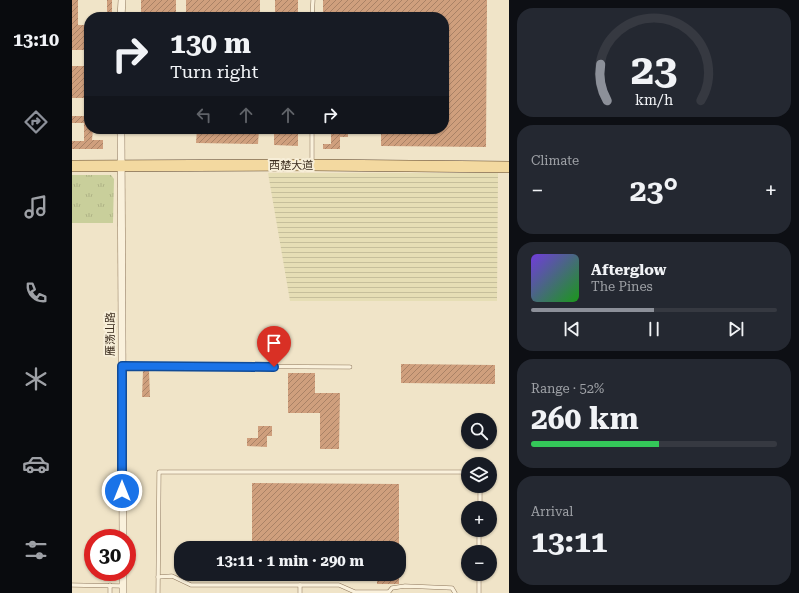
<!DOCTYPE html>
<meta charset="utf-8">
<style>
:root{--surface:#171b24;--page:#242831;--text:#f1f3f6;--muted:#9ea1a6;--line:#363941;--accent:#8c9099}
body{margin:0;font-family:"Roboto Serif","Noto Sans SC",serif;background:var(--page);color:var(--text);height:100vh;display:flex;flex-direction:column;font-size:15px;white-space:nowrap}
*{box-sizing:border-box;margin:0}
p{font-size:13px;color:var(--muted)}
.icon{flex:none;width:22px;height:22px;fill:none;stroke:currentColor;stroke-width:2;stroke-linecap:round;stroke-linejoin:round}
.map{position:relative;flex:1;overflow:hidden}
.side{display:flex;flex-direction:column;gap:8px;padding:8px;background:#0d0f14;width:290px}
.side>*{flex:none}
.top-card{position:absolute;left:12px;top:12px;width:365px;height:122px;border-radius:16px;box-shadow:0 1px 3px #0004;background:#171b24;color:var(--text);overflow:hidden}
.fabs{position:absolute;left:389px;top:413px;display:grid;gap:8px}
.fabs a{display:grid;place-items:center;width:36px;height:36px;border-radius:50%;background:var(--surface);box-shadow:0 1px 3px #0004;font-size:20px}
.speed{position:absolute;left:12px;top:529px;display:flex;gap:8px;font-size:20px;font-weight:700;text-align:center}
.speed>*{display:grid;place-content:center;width:52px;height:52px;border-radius:50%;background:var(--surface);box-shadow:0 1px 3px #0004;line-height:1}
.speed .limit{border:6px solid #d22;background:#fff;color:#111}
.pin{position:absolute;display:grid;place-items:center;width:34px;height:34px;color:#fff;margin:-41px -17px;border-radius:50% 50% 50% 0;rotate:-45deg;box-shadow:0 0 4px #0007}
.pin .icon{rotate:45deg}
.me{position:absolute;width:44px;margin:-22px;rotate:0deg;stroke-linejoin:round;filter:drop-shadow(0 0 3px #0008)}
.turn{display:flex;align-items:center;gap:14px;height:84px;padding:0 20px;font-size:18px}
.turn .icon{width:52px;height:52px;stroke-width:2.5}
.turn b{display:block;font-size:28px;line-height:34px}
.lanes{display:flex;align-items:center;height:38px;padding:0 20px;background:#0003;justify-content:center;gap:20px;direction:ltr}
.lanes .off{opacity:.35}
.big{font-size:30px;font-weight:700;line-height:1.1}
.side .widget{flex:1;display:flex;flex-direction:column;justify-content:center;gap:6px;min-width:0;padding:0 14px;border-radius:16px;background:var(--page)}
.side .dial{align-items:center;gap:0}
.dial svg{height:104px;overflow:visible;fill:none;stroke:var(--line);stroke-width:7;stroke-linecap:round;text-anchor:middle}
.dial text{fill:var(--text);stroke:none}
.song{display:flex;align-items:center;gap:12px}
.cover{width:48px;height:48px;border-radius:6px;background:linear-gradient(135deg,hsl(260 70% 55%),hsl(120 70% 35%))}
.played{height:4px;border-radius:2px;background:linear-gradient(90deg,var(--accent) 50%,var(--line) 50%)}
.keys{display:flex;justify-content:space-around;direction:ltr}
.heat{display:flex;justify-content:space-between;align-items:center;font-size:22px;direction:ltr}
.charge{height:6px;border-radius:3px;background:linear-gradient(90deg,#34c759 52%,var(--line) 0)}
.trip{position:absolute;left:102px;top:541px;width:232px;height:40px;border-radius:16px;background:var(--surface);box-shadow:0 1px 3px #0004;font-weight:700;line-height:40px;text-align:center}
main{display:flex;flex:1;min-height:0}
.menu{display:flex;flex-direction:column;width:72px;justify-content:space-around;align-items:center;background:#090b0e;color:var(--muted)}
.menu .icon{width:28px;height:28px}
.menu .on{color:var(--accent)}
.menu b{font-size:18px;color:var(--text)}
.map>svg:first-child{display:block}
.farmland{fill:url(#farmland-rules)}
.grass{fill:url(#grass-tufts)}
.building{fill:url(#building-hatch)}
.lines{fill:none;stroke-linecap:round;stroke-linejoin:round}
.lane-casing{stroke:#8d765c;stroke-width:4.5}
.street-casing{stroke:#8d765c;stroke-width:8}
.primary-casing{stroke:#5b4430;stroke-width:12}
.lane{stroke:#faf1dc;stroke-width:3.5}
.street{stroke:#faf1dc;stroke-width:7}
.primary{stroke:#f3d9a0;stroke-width:11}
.route-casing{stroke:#114b97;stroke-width:10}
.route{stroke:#1a73e8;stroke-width:7}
.labels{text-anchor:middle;stroke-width:4;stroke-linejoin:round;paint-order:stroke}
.street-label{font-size:11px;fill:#3d2e20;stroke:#f7eed8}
</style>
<main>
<nav class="menu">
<b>13:10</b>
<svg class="icon on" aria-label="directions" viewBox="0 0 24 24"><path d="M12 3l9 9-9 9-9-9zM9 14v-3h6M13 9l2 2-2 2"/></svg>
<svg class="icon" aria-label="music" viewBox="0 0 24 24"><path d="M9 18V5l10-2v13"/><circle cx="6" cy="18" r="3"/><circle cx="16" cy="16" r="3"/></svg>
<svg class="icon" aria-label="phone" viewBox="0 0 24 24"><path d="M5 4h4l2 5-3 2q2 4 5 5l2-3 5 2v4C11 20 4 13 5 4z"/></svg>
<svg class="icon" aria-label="climate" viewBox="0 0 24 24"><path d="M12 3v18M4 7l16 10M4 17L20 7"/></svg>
<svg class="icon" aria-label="car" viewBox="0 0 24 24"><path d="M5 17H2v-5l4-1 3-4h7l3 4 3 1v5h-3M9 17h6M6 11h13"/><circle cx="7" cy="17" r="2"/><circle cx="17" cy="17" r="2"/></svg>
<svg class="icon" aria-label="filters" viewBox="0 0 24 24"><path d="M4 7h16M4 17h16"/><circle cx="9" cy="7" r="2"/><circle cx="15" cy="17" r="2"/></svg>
</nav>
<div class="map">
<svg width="437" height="593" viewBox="0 0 437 593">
<defs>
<pattern id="farmland-rules" width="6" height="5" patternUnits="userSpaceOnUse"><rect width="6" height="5" fill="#e6deb5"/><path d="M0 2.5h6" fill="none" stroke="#c6bf9b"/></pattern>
<pattern id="grass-tufts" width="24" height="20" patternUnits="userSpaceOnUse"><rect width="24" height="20" fill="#c9cf9b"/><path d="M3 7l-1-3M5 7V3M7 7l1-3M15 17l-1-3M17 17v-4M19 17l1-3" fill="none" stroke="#aeb285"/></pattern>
<pattern id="building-hatch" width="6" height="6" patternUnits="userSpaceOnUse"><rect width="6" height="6" fill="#cf9f7d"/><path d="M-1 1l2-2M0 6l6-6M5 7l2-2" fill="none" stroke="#a98266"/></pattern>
</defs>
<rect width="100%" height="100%" fill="#f0e4c8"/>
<!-- farmland -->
<polygon class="farmland" points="196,173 426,173 425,301 218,301"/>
<!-- grass -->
<polygon class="grass" points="0,175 39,175 42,179 41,223 0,223"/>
<!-- building -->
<g class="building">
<polygon points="0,0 6,0 6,25 17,25 17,50 0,50"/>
<rect x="35" y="0" width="5" height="17"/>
<rect x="69" y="0" width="35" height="17"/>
<rect x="114" y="0" width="74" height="17"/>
<rect x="203" y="0" width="23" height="17"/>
<polygon points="251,0 415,0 414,147 309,146 309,129 372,129 372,17 251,17"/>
<rect x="0" y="66" width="17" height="32"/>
<polygon points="12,108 17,108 17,129 21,129 20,140 31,140 31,149 0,149 0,141 12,141 12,123 0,123 0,116 12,116"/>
<polygon points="125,129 187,129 186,144 124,143"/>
<polygon points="202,129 226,129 226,146 202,145"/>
<polygon points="259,129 276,129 276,137 268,137 268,149 251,149 251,144 259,144"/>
<polygon points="329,364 423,365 423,384 329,383"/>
<polygon points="71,371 77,371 78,397 70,397"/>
<polygon points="216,373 243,373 243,393 268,393 267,449 248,449 248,413 216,413"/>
<polygon points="186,426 200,426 200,436 195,436 195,447 175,446 175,438 186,438"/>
<polygon points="180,483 327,484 327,548 180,548"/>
<rect x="305" y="574" width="22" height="10"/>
</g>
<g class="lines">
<!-- lane casing -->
<g class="lane-casing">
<g id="lane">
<polyline points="240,17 241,0"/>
<polyline points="28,131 49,132"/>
<polyline points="240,164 240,129"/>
<polyline points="50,366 278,367"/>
<polyline points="408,508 408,486"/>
<polyline points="407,552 407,530"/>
<polyline points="86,577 100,576 119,585 267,585 283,592 316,592"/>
<polyline points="0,585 51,586"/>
<polyline points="228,585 228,593"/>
<polyline points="38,593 38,585"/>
<polyline points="86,593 87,472 396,472"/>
<polyline points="316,593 320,588 333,586 380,588 383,593"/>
<polyline points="407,593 407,574"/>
</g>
</g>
<!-- street casing -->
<g class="street-casing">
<g id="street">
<polyline points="49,17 50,0"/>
<polyline points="49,129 51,538"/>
<polyline points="51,572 51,593"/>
</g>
</g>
<!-- primary casing -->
<g class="primary-casing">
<polyline id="primary" points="0,166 240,165 437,167"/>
</g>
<!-- lane -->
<use href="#lane" class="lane"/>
<!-- street -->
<use href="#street" class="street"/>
<!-- primary -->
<use href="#primary" class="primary"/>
</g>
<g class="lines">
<!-- route casing -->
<g class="route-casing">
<polyline id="route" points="50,491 50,366 202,367"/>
</g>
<!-- route -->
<use href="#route" class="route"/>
</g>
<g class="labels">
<!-- street labels -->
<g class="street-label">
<text x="219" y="169">西楚大道</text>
<text transform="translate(38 334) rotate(-90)" y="4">雁荡山路</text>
</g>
</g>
</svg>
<div class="fabs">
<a><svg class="icon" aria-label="search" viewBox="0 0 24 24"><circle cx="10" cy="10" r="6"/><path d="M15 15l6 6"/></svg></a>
<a><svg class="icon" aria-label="layers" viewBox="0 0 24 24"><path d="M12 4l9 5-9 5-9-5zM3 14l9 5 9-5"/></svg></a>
<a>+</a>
<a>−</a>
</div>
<div class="speed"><div class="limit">30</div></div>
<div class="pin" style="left:202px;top:367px;background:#d93025"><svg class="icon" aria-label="arrive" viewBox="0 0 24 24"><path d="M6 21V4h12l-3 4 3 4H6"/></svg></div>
<svg class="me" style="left:50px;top:491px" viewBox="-20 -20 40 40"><circle r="17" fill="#1a73e8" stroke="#fff" stroke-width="3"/><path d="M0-11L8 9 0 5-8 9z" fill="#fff"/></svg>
<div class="trip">13:11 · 1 min · 290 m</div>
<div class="top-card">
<div class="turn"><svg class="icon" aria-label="right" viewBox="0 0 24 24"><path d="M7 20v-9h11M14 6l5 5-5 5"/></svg><div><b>130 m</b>Turn right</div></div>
<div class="lanes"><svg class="icon off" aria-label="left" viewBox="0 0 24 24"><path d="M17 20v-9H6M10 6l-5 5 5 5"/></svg><svg class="icon off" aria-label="ahead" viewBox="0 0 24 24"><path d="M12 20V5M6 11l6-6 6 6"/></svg><svg class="icon off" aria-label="ahead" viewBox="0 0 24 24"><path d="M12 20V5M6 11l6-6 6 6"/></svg><svg class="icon" aria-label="right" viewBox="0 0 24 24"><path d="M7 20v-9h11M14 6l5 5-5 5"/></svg></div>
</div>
</div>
<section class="side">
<div class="widget dial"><svg viewBox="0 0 100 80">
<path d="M14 69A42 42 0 1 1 86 69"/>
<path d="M14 69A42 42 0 0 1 9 41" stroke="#8c9099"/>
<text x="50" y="56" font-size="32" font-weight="700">23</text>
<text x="50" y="72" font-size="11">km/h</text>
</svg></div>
<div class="widget"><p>Climate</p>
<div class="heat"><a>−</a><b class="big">23°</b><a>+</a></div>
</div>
<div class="widget">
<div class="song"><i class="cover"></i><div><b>Afterglow</b><p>The Pines</p></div></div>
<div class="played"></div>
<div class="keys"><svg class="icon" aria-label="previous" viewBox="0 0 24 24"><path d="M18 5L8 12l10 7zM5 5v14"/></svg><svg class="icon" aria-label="pause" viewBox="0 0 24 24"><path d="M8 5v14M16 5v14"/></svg><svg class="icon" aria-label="next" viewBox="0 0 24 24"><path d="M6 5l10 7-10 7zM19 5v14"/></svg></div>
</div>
<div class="widget"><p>Range · 52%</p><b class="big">260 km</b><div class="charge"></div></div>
<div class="widget"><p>Arrival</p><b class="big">13:11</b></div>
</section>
</main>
